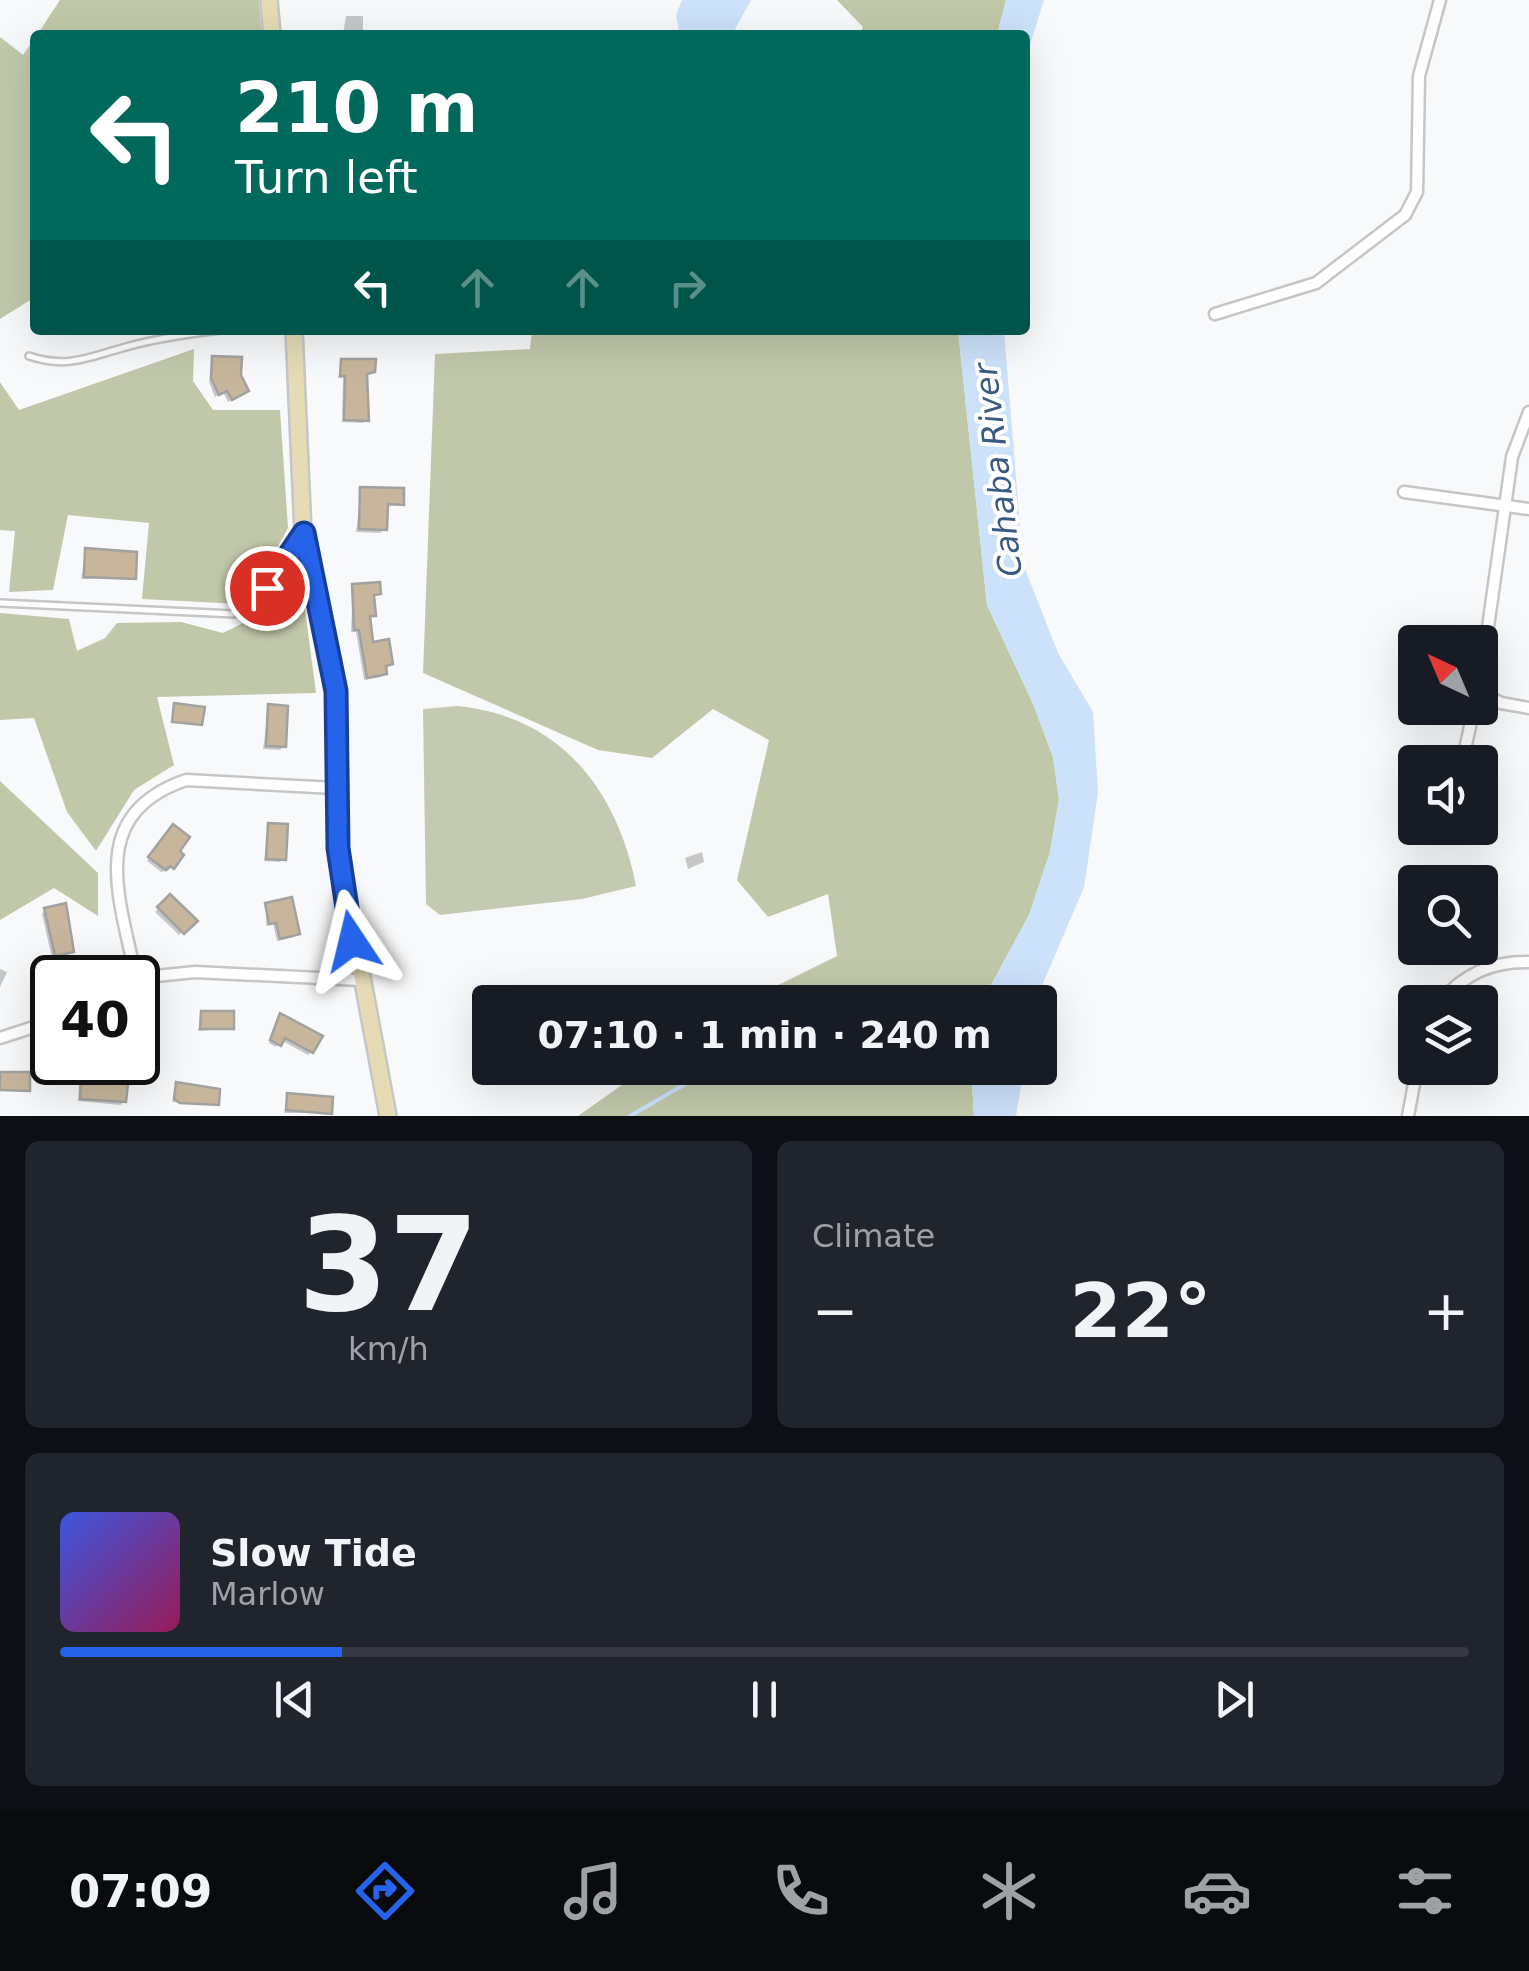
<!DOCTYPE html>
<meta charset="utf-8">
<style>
:root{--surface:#171b24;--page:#20242c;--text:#f1f3f6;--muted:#9ea1a6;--line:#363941;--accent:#2563eb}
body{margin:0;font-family:"DejaVu Sans",sans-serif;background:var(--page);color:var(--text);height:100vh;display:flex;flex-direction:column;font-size:38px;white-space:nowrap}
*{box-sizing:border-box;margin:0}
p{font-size:32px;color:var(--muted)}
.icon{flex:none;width:55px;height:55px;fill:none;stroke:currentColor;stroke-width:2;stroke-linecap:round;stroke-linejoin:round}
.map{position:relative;height:1116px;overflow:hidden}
.sheet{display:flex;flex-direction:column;gap:25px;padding:25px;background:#0d0f14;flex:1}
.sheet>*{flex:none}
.guide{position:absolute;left:30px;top:30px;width:1000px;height:305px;border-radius:10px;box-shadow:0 10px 40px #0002;background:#00695c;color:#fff;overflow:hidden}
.needle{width:65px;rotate:316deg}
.fabs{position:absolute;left:1398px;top:625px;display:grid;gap:20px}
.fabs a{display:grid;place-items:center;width:100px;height:100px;border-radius:10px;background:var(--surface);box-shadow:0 10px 40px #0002;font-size:50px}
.speed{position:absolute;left:30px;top:955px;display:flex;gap:20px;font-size:50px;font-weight:700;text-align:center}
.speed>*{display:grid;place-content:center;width:130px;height:130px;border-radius:50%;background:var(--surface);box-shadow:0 10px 40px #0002;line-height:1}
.speed .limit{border:5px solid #111;border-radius:15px;background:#fff;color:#111}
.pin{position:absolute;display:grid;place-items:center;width:85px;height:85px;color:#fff;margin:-42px;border:5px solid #fff;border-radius:50%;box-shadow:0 2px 10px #0007}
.me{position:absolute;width:110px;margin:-55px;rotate:350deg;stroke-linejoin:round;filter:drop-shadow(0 0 8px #0008)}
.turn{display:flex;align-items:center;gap:35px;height:210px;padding:0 40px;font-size:45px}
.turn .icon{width:130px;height:130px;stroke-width:2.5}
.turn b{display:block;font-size:70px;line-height:85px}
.lanes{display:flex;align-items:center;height:95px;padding:0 40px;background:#0003;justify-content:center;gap:50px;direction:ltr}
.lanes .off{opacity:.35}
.big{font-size:75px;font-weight:700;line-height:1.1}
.sheet .tile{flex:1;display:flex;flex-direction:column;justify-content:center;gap:15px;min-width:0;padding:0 35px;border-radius:15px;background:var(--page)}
.sheet .dial{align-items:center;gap:0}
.dial b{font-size:130px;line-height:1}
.song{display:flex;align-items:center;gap:30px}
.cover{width:120px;height:120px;border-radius:15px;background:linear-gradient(135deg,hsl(230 70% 55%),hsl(330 70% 35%))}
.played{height:10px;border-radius:5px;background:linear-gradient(90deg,var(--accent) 20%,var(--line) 20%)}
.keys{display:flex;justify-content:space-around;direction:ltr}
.heat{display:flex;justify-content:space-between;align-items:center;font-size:55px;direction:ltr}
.sheet .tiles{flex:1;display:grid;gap:25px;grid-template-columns:1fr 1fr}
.tile:last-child{grid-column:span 2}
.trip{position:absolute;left:472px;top:985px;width:585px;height:100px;border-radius:10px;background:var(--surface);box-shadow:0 10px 40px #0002;font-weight:700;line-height:100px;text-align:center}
.dock{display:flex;height:160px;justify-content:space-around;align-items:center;background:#090b0e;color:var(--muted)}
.dock .icon{width:70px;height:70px}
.dock .selected{color:var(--accent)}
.dock b{font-size:45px;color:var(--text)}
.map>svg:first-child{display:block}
.green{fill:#c4cab2}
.forest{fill:#c1c8aa}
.water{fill:#cce1fa}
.shadow{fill:#0003}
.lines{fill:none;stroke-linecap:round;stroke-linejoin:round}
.stream{stroke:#cce1fa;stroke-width:4}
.building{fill:#c7b69c;stroke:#a1a1a0;stroke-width:2.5}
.lane-casing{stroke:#c5c6c7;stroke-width:10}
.street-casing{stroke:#c5c6c7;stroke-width:15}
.secondary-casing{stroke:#c5c6c7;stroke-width:20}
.lane{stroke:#fff;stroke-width:5}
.street{stroke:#fff;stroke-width:10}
.secondary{stroke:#e5dcb6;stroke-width:15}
.route-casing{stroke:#184099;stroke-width:25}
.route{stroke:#2563eb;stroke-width:18}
.labels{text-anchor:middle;stroke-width:8;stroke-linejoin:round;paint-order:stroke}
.water-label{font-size:32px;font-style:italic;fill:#3a5a7f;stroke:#fff}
</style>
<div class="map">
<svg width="1529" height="1116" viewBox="0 0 1529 1116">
<rect width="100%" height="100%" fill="#f8f9fa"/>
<!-- green -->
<path class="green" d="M457,706C560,716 617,789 636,886L582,899L440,915L426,904L423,709Z"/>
<!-- forest -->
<g class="forest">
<polygon points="60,0 259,0 262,35 37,35"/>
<polygon points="837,0 1006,0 997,35 860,35 863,27"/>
<polygon points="0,37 23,55 35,38 35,297 0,319"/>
<polygon points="532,330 958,330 987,605 1034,706 1053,757 1059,800 1050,852 1029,915 982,1002 744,1002 837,956 828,894 768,917 737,880 769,740 713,709 652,758 598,750 423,673 435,354 530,349"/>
<polygon points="194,349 193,381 213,410 280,410 288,528 256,586 240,604 142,599 149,523 68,515 53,590 9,592 15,531 0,530 0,382 19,410"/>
<polygon points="291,573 304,602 316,693 157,697 174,765 134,790 96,851 67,812 34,718 0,720 0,613 69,619 77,651 105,638 117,623 181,622 223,633 247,621"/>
<polygon points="0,781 98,873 98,916 54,888 0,920"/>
<polygon points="646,1068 971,1068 974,1116 578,1116"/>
</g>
<!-- water -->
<g class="water">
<polygon points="682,0 751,0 732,35 680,35 676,15"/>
<polygon points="1006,0 1044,0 1025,61 1025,35 997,35"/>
<polygon points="958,330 1004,330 1023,564 1058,653 1093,712 1098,793 1084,887 1035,1002 982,1002 1029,915 1050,852 1059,800 1053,757 1034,706 987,605"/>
<polygon points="971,1068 1024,1068 1016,1116 974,1116"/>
</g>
<!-- shadow -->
<g class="shadow">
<polygon points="346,16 363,16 363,35 343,35"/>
<polygon points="341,330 361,330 361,333 341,335"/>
<polygon points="213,358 243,394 228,402 223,392 215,397 209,382"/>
<polygon points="342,362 372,371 365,376 363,423 342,422 343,378 338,378"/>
<polygon points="361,490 402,504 385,507 381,533 356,532"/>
<polygon points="86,550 133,578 81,579"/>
<polygon points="353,587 379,593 371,597 370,618 370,645 390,664 381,677 364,680 356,632 351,632"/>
<polygon points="269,707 284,746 280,750 263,749"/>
<polygon points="269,825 284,858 280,862 264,861"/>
<polygon points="170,830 181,855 169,870 161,872 147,861"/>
<polygon points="702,852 704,862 688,869 685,858"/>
<polygon points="170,897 194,921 179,935 155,912"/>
<polygon points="266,906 297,934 294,937 277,941 273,924 266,926"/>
<polygon points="45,910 72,951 68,955 52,958 42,914"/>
<polygon points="0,969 7,972 0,987"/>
<polygon points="202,1013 232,1028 198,1031"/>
<polygon points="281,1016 311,1052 308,1055 281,1040 276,1047 269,1043"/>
<polygon points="145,1017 150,1030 138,1037 138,1020"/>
<polygon points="94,1073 124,1101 121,1105 78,1101 79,1085 90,1083"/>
<polygon points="177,1085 217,1104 172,1102"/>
<polygon points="288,1096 329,1113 284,1113"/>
</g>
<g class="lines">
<!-- stream -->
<polyline class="stream" points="630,1116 713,1068"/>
</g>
<!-- building -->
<g class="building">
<polygon points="212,356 242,357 241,375 249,391 232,400 227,391 219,395 211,378"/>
<polygon points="341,359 376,359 375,372 367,374 369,421 344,420 345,376 340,376"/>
<polygon points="360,487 404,488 404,505 388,504 387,530 359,529"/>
<polygon points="85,548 137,552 136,579 84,577"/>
<polygon points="380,582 381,594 374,595 376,616 370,616 373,642 389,639 393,664 386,666 387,674 367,678 359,630 354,630 352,584"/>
<polygon points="174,703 205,707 202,725 172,722"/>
<polygon points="268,704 288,706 286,747 266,746"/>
<polygon points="268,823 288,824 286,860 266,859"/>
<polygon points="173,824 190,837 180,851 184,855 174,869 170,866 166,870 148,857"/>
<polygon points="170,894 198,921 184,934 157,907"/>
<polygon points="292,897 300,934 280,939 276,923 269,924 265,903"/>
<polygon points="66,903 74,952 55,956 44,908"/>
<polygon points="201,1011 234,1011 234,1029 200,1029"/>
<polygon points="280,1013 323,1036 313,1053 285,1038 281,1046 270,1040"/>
<polygon points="93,1070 106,1071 105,1082 128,1084 126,1102 80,1099 81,1079 92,1080"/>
<polygon points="0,1072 30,1072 30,1091 0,1090"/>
<polygon points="176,1082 220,1089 219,1105 180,1103 174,1099"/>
<polygon points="287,1093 333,1097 332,1114 286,1110"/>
</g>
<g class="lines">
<!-- lane casing -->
<g class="lane-casing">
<g id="lane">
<path d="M29,356C65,368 84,359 119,349C151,339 187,334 220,330"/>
<polyline points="0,603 234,614 263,596 301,535"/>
</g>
</g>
<!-- street casing -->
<g class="street-casing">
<g id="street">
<polyline points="1215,314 1316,283 1405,215 1417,192 1419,76 1440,0"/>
<polyline points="1404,492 1529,509"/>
<polyline points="1480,684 1512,457 1529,412"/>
<polyline points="1480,692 1501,703 1529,708"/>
<polyline points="1464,754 1474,708"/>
<path d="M335,788L186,780C85,815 120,898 136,978L195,972L360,980"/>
<path d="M1440,1002C1464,974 1492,961 1529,962"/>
<polyline points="0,1038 52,1021"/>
<polyline points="1408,1116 1417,1068"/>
</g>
</g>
<!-- secondary casing -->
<g class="secondary-casing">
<g id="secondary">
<polyline points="269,0 272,35"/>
<polyline points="294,330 303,533 337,691 338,848 388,1116"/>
</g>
</g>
<!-- lane -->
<use href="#lane" class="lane"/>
<!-- street -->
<use href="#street" class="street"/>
<!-- secondary -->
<use href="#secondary" class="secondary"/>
</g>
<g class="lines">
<!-- route casing -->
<g class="route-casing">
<polyline id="route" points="267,588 304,533 336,691 338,848 352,941"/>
</g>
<!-- route -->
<use href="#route" class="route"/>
</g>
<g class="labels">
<!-- water labels -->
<g class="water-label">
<text transform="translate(998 470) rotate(-97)" y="11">Cahaba River</text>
</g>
</g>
</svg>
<div class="fabs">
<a><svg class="needle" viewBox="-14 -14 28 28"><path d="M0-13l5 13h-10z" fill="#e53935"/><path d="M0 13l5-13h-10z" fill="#9ea1a6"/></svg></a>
<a><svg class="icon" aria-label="sound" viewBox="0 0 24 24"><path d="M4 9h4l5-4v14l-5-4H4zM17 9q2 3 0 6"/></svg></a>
<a><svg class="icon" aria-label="search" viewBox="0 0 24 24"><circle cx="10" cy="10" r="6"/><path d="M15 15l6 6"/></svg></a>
<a><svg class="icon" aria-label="layers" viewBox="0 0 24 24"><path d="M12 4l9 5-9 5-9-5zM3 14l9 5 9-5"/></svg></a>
</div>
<div class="speed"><div class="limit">40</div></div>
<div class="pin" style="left:267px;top:588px;background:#d93025"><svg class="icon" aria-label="arrive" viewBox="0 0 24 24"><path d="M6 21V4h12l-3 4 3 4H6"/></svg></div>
<svg class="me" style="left:352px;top:941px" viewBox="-20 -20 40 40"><path d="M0-17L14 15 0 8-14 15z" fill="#2563eb" stroke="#fff" stroke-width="4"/></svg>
<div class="trip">07:10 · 1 min · 240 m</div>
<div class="guide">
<div class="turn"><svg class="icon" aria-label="left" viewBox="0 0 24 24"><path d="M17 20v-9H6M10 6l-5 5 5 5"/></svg><div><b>210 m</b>Turn left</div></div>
<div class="lanes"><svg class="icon" aria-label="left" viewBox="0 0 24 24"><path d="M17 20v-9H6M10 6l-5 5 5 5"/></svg><svg class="icon off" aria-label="ahead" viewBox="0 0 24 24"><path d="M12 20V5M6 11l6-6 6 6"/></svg><svg class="icon off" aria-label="ahead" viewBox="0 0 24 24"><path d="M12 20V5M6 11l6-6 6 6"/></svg><svg class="icon off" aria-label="right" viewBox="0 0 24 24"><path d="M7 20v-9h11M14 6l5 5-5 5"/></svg></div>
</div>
</div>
<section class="sheet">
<div class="tiles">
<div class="tile dial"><b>37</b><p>km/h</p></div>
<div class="tile"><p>Climate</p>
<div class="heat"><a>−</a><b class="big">22°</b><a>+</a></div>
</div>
<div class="tile">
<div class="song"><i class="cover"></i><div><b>Slow Tide</b><p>Marlow</p></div></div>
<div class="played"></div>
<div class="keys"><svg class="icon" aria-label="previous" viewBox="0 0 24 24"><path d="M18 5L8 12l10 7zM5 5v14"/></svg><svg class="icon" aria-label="pause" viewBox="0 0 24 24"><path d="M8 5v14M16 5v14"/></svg><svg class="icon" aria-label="next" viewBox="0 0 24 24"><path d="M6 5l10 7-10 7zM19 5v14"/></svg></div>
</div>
</div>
</section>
<nav class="dock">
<b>07:09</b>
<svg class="icon selected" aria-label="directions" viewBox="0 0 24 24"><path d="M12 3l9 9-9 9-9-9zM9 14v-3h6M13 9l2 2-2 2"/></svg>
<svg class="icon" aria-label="music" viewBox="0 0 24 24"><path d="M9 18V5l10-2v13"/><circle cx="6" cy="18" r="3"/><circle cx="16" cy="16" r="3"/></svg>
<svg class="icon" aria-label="phone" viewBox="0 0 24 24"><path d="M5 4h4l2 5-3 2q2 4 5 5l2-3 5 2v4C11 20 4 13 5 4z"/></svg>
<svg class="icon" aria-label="climate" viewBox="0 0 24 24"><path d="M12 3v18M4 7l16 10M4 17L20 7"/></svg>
<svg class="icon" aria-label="car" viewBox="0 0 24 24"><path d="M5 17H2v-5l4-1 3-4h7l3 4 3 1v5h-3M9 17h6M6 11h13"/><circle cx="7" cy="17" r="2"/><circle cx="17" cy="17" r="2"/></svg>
<svg class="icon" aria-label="filters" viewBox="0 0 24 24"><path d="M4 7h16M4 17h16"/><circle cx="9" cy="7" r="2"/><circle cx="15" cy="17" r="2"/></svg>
</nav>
